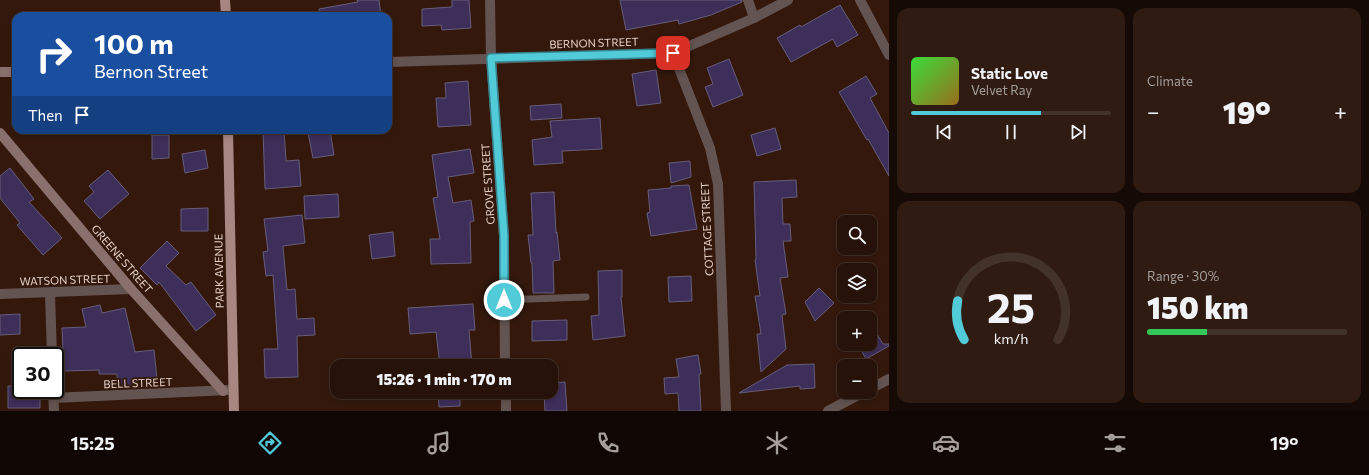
<!DOCTYPE html>
<meta charset="utf-8">
<style>
:root{--surface:#271209;--page:#2f1b12;--text:#f1f3f6;--muted:#a49e9c;--line:#43322a;--accent:#52cbd9}
body{margin:0;font-family:Commissioner,sans-serif;background:var(--page);color:var(--text);height:100vh;display:flex;flex-direction:column;font-size:15px;white-space:nowrap}
*{box-sizing:border-box;margin:0}
p{font-size:13px;color:var(--muted)}
.icon{flex:none;width:22px;height:22px;fill:none;stroke:currentColor;stroke-width:2;stroke-linecap:round;stroke-linejoin:round}
.map{position:relative;flex:1;overflow:hidden}
.drawer{display:flex;flex-direction:column;gap:8px;padding:8px;background:#150a05;width:480px}
.drawer>*{flex:none}
.hud{position:absolute;left:12px;top:12px;width:380px;height:122px;border-radius:12px;box-shadow:0 2px 6px #0003,0 0 0 1px var(--line);background:#1a4fa0;color:#fff;overflow:hidden}
.fabs{position:absolute;left:837px;top:215px;display:grid;gap:8px}
.fabs a{display:grid;place-items:center;width:40px;height:40px;border-radius:8px;background:var(--surface);box-shadow:0 2px 6px #0003,0 0 0 1px var(--line);font-size:20px}
.speed{position:absolute;left:12px;top:347px;display:flex;gap:8px;font-size:20px;font-weight:700;text-align:center}
.speed>*{display:grid;place-content:center;width:52px;height:52px;border-radius:50%;background:var(--surface);box-shadow:0 2px 6px #0003,0 0 0 1px var(--line);line-height:1}
.speed .limit{border:2px solid #111;border-radius:6px;background:#fff;color:#111}
.pin{position:absolute;display:grid;place-items:center;width:34px;height:34px;color:#fff;margin:-17px;border-radius:8px;box-shadow:0 2px 6px #0006}
.me{position:absolute;width:44px;margin:-22px;rotate:0deg;stroke-linejoin:round;filter:drop-shadow(0 0 3px #0008)}
.turn{display:flex;align-items:center;gap:14px;height:84px;padding:0 16px;font-size:18px}
.turn .icon{width:52px;height:52px;stroke-width:2.5}
.turn b{display:block;font-size:28px;line-height:34px}
.then{display:flex;align-items:center;height:38px;padding:0 16px;background:#0003;gap:8px;font-size:15px}
.big{font-size:30px;font-weight:800;line-height:1.1}
.drawer .card{flex:1;display:flex;flex-direction:column;justify-content:center;gap:6px;min-width:0;padding:0 14px;border-radius:12px;background:var(--page)}
.drawer .dial{align-items:center;gap:0}
.dial svg{height:104px;overflow:visible;fill:none;stroke:var(--line);stroke-width:7;stroke-linecap:round;text-anchor:middle}
.dial text{fill:var(--text);stroke:none}
.song{display:flex;align-items:center;gap:12px}
.cover{width:48px;height:48px;border-radius:6px;background:linear-gradient(135deg,hsl(120 70% 55%),hsl(40 70% 35%))}
.played{height:4px;border-radius:2px;background:linear-gradient(90deg,var(--accent) 65%,var(--line) 65%)}
.keys{display:flex;justify-content:space-around;direction:ltr}
.heat{display:flex;justify-content:space-between;align-items:center;font-size:22px;direction:ltr}
.charge{height:6px;border-radius:3px;background:linear-gradient(90deg,#34c759 30%,var(--line) 0)}
.drawer .tiles{flex:1;display:grid;gap:8px;grid-template-columns:repeat(2,1fr)}
.trip{position:absolute;left:330px;top:359px;width:228px;height:40px;border-radius:12px;background:var(--surface);box-shadow:0 2px 6px #0003,0 0 0 1px var(--line);font-weight:800;line-height:40px;text-align:center}
.tab-bar{display:flex;height:64px;justify-content:space-around;align-items:center;background:#100704;color:var(--muted)}
.tab-bar .icon{width:28px;height:28px}
.tab-bar .active{color:var(--accent)}
.tab-bar b{font-size:18px;color:var(--text)}
main{display:flex;flex:1;min-height:0}
.map>svg:first-child{display:block}
.building{fill:#3e2e5a;stroke:#665d7b}
.lines{fill:none;stroke-linecap:round;stroke-linejoin:round}
.service{stroke:#645451;stroke-width:7}
.minor{stroke:#645451;stroke-width:10}
.tertiary{stroke:#645451;stroke-width:10}
.secondary{stroke:#8a706c;stroke-width:10}
.primary{stroke:#a88681;stroke-width:10}
.route-casing{stroke:#35848d;stroke-width:10}
.route{stroke:#52cbd9;stroke-width:7}
.labels{text-anchor:middle;stroke-width:4;stroke-linejoin:round;paint-order:stroke}
.street-label{font-size:11px;fill:#e3cfc7;stroke:#34180c}
</style>
<main>
<div class="map">
<svg width="889" height="411" viewBox="0 0 889 411">
<rect width="100%" height="100%" fill="#34180c"/>
<!-- building -->
<g class="building">
<polygon points="357,0 379,0 381,16 319,16 319,9 358,2"/>
<polygon points="452,0 469,0 471,28 442,30 441,25 422,26 422,9 452,7"/>
<polygon points="620,0 742,0 742,2 711,15 679,24 678,20 626,30"/>
<polygon points="840,5 858,35 837,47 833,39 791,62 777,38 800,25 801,27"/>
<polygon points="729,59 743,95 713,107 705,87 713,84 707,68"/>
<polygon points="656,70 661,103 637,106 632,74"/>
<polygon points="866,76 877,94 870,98 889,133 889,176 868,139 867,140 839,92"/>
<polygon points="468,81 471,125 438,127 436,98 446,98 445,83"/>
<polygon points="561,104 562,118 531,120 530,106"/>
<polygon points="600,118 602,149 562,151 563,163 534,165 532,140 552,137 550,121"/>
<polygon points="775,128 781,149 757,156 751,135"/>
<polygon points="263,130 284,130 286,161 299,160 301,186 265,189"/>
<polygon points="330,130 334,155 313,158 308,133"/>
<polygon points="152,135 169,135 169,158 152,159"/>
<polygon points="470,149 474,173 448,177 453,203 471,200 474,221 470,222 471,263 431,264 430,239 440,239 433,198 438,197 432,155"/>
<polygon points="205,150 208,168 185,173 182,154"/>
<polygon points="690,161 691,177 671,183 669,163"/>
<polygon points="10,168 34,199 29,202 62,238 43,255 17,225 20,223 0,198 0,176"/>
<polygon points="108,170 129,194 100,219 84,201 94,192 89,186"/>
<polygon points="796,180 797,197 782,198 783,224 790,224 791,241 783,241 788,277 780,278 786,314 782,315 786,349 761,372 757,334 761,334 755,296 760,296 755,260 756,259 754,182"/>
<polygon points="689,185 697,229 651,236 647,213 650,212 648,190 671,188 671,186"/>
<polygon points="554,192 556,233 557,232 560,260 553,261 554,293 533,293 532,263 531,263 528,235 533,235 531,193"/>
<polygon points="338,194 339,217 305,219 304,196"/>
<polygon points="208,208 208,231 181,231 181,209"/>
<polygon points="302,215 305,243 283,246 287,290 295,289 297,319 314,318 315,335 297,336 298,377 265,378 264,349 278,349 273,275 266,276 263,252 268,251 264,219"/>
<polygon points="393,232 395,256 372,259 369,235"/>
<polygon points="167,241 179,253 166,266 186,285 191,282 216,315 196,331 159,282 157,285 140,268"/>
<polygon points="622,270 622,297 621,297 625,336 593,340 591,316 599,315 598,271"/>
<polygon points="691,276 692,301 669,302 668,277"/>
<polygon points="819,288 834,303 815,321 805,302"/>
<polygon points="473,304 475,330 469,330 472,366 440,366 436,332 410,334 408,308"/>
<polygon points="100,305 102,313 125,308 135,352 154,350 157,379 134,382 134,385 118,387 117,374 99,374 99,370 64,371 62,328 86,327 82,309"/>
<polygon points="20,314 20,334 0,335 0,315"/>
<polygon points="567,320 567,340 532,341 532,321"/>
<polygon points="870,322 883,344 889,344 889,346 866,359 858,344 870,344"/>
<polygon points="698,355 701,374 699,374 701,411 679,411 678,393 665,394 664,378 679,377 676,359"/>
<polygon points="814,364 815,388 800,389 800,386 739,393 787,365"/>
<polygon points="565,382 567,411 545,411 544,392 551,392 551,383"/>
<polygon points="8,386 21,386 21,390 40,390 40,408 8,408"/>
<polygon points="438,392 460,392 460,406 439,407"/>
</g>
<g class="lines">
<!-- service -->
<polyline class="service" points="504,300 586,297"/>
<!-- minor -->
<g class="minor">
<polyline points="490,0 491,58 504,236 505,366"/>
<polyline points="748,0 754,18"/>
<polyline points="860,0 889,55"/>
<polyline points="673,53 710,148 718,184 726,411"/>
<polyline points="50,293 52,356"/>
<polyline points="0,294 131,289"/>
<polyline points="870,389 889,379"/>
<polyline points="53,390 54,411"/>
<polyline points="506,392 506,411"/>
<polyline points="53,398 229,390"/>
<polyline points="828,411 864,392"/>
</g>
<!-- tertiary -->
<polyline class="tertiary" points="388,62 673,53 754,18 788,0"/>
<!-- secondary -->
<g class="secondary">
<polyline points="0,72 16,72"/>
<polyline points="0,133 131,289 223,391"/>
</g>
<!-- primary -->
<g class="primary">
<polyline points="225,0 226,16"/>
<polyline points="228,130 234,411"/>
</g>
</g>
<g class="lines">
<!-- route casing -->
<g class="route-casing">
<polyline id="route" points="504,300 504,236 491,58 673,53"/>
</g>
<!-- route -->
<use href="#route" class="route"/>
</g>
<g class="labels">
<!-- street labels -->
<g class="street-label">
<text transform="translate(594 43) rotate(-2)" y="4">BERNON STREET</text>
<text transform="translate(488 184) rotate(-94)" y="4">GROVE STREET</text>
<text transform="translate(707 229) rotate(-93)" y="4">COTTAGE STREET</text>
<text transform="translate(122 259) rotate(49)" y="4">GREENE STREET</text>
<text transform="translate(219 271) rotate(-91)" y="4">PARK AVENUE</text>
<text transform="translate(65 280) rotate(-2)" y="4">WATSON STREET</text>
<text transform="translate(138 383) rotate(-2)" y="4">BELL STREET</text>
</g>
</g>
</svg>
<div class="fabs">
<a><svg class="icon" aria-label="search" viewBox="0 0 24 24"><circle cx="10" cy="10" r="6"/><path d="M15 15l6 6"/></svg></a>
<a><svg class="icon" aria-label="layers" viewBox="0 0 24 24"><path d="M12 4l9 5-9 5-9-5zM3 14l9 5 9-5"/></svg></a>
<a>+</a>
<a>−</a>
</div>
<div class="speed"><div class="limit">30</div></div>
<div class="pin" style="left:673px;top:53px;background:#d93025"><svg class="icon" aria-label="arrive" viewBox="0 0 24 24"><path d="M6 21V4h12l-3 4 3 4H6"/></svg></div>
<svg class="me" style="left:504px;top:300px" viewBox="-20 -20 40 40"><circle r="17" fill="#52cbd9" stroke="#fff" stroke-width="3"/><path d="M0-11L8 9 0 5-8 9z" fill="#fff"/></svg>
<div class="trip">15:26 · 1 min · 170 m</div>
<div class="hud">
<div class="turn"><svg class="icon" aria-label="right" viewBox="0 0 24 24"><path d="M7 20v-9h11M14 6l5 5-5 5"/></svg><div><b>100 m</b>Bernon Street</div></div>
<div class="then">Then<svg class="icon" aria-label="arrive" viewBox="0 0 24 24"><path d="M6 21V4h12l-3 4 3 4H6"/></svg></div>
</div>
</div>
<section class="drawer">
<div class="tiles">
<div class="card">
<div class="song"><i class="cover"></i><div><b>Static Love</b><p>Velvet Ray</p></div></div>
<div class="played"></div>
<div class="keys"><svg class="icon" aria-label="previous" viewBox="0 0 24 24"><path d="M18 5L8 12l10 7zM5 5v14"/></svg><svg class="icon" aria-label="pause" viewBox="0 0 24 24"><path d="M8 5v14M16 5v14"/></svg><svg class="icon" aria-label="next" viewBox="0 0 24 24"><path d="M6 5l10 7-10 7zM19 5v14"/></svg></div>
</div>
<div class="card"><p>Climate</p>
<div class="heat"><a>−</a><b class="big">19°</b><a>+</a></div>
</div>
<div class="card dial"><svg viewBox="0 0 100 80">
<path d="M14 69A42 42 0 1 1 86 69"/>
<path d="M14 69A42 42 0 0 1 9 39" stroke="#52cbd9"/>
<text x="50" y="56" font-size="32" font-weight="700">25</text>
<text x="50" y="72" font-size="11">km/h</text>
</svg></div>
<div class="card"><p>Range · 30%</p><b class="big">150 km</b><div class="charge"></div></div>
</div>
</section>
</main>
<nav class="tab-bar">
<b>15:25</b>
<svg class="icon active" aria-label="directions" viewBox="0 0 24 24"><path d="M12 3l9 9-9 9-9-9zM9 14v-3h6M13 9l2 2-2 2"/></svg>
<svg class="icon" aria-label="music" viewBox="0 0 24 24"><path d="M9 18V5l10-2v13"/><circle cx="6" cy="18" r="3"/><circle cx="16" cy="16" r="3"/></svg>
<svg class="icon" aria-label="phone" viewBox="0 0 24 24"><path d="M5 4h4l2 5-3 2q2 4 5 5l2-3 5 2v4C11 20 4 13 5 4z"/></svg>
<svg class="icon" aria-label="climate" viewBox="0 0 24 24"><path d="M12 3v18M4 7l16 10M4 17L20 7"/></svg>
<svg class="icon" aria-label="car" viewBox="0 0 24 24"><path d="M5 17H2v-5l4-1 3-4h7l3 4 3 1v5h-3M9 17h6M6 11h13"/><circle cx="7" cy="17" r="2"/><circle cx="17" cy="17" r="2"/></svg>
<svg class="icon" aria-label="filters" viewBox="0 0 24 24"><path d="M4 7h16M4 17h16"/><circle cx="9" cy="7" r="2"/><circle cx="15" cy="17" r="2"/></svg>
<b>19°</b>
</nav>
